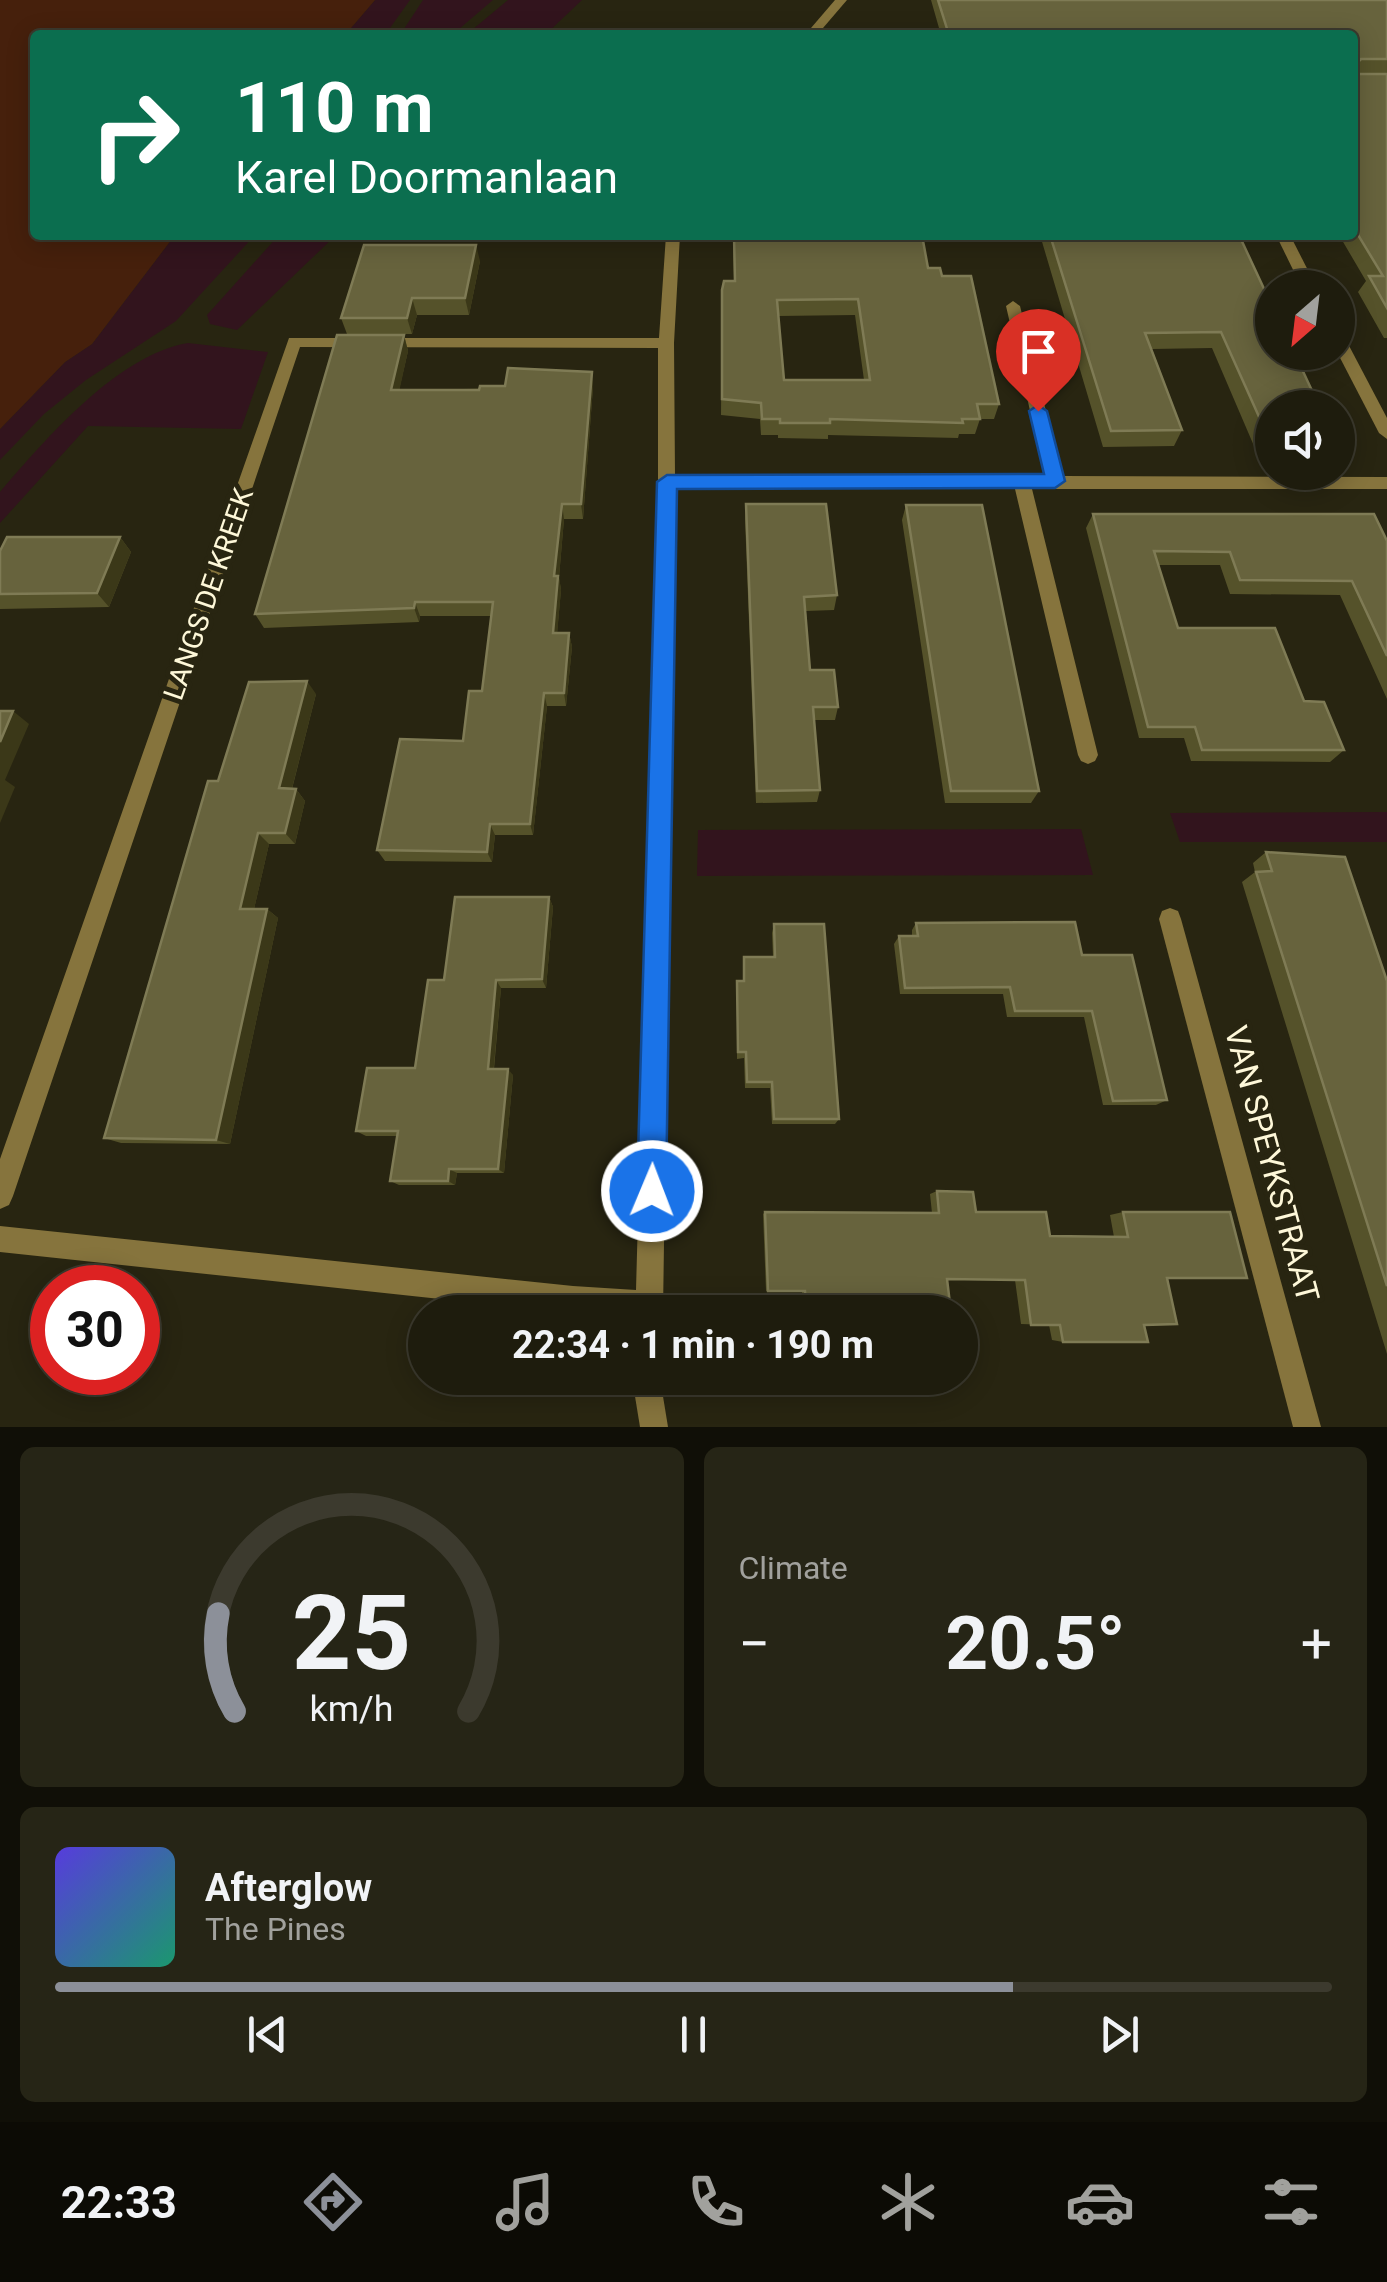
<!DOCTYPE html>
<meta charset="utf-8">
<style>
:root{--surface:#1e1c0d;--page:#262516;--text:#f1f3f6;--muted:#a1a19d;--line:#3c3a2e;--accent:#8c9099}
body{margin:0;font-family:Roboto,sans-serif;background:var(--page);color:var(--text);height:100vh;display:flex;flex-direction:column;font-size:38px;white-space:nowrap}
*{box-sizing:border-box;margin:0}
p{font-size:32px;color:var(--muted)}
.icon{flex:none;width:55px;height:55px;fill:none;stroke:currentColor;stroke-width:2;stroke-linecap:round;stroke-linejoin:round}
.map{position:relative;height:1427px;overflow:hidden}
.details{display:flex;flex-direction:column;gap:20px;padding:20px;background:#100f07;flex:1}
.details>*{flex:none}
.top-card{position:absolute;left:30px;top:30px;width:1328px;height:210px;border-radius:10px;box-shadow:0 5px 25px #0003,0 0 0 2px var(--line);background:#0b6e4f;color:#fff;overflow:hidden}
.needle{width:65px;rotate:208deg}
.fabs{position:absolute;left:1255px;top:270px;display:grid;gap:20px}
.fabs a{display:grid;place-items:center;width:100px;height:100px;border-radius:50%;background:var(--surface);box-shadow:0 5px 25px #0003,0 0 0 2px var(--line);font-size:50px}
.speed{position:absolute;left:30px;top:1265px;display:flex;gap:20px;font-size:50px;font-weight:700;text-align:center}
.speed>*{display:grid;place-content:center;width:130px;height:130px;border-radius:50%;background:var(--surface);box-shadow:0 5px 25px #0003,0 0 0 2px var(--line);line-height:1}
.speed .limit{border:15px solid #d22;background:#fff;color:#111}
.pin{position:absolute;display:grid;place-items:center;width:85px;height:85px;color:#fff;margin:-102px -42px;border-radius:50% 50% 50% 0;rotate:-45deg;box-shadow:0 0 10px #0007}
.pin .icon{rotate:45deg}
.me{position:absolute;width:110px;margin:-55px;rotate:1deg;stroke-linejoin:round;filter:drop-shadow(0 0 8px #0008)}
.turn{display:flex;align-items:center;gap:35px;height:210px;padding:0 40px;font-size:45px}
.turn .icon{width:130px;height:130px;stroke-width:2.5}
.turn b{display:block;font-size:70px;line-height:85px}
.big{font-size:75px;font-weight:700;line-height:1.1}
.details .widget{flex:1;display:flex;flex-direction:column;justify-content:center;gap:15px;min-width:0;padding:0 35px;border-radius:15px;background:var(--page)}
.details .dial{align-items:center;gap:0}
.dial svg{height:260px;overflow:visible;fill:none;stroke:var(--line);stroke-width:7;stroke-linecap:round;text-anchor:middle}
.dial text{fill:var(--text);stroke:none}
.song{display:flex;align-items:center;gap:30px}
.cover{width:120px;height:120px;border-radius:15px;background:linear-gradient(135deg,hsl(250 70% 55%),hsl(160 70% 35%))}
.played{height:10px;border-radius:5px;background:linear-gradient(90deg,var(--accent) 75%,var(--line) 75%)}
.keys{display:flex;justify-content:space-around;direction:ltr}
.heat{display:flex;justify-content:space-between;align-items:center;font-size:55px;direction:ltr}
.details .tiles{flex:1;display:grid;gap:20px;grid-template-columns:1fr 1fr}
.widget:last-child{grid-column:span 2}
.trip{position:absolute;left:408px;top:1295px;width:570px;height:100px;border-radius:50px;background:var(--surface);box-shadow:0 5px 25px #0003,0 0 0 2px var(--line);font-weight:700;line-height:100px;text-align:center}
.tab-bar{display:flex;height:160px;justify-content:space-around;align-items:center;background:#0c0b05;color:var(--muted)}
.tab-bar .icon{width:70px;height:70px}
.tab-bar .current{color:var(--accent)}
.tab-bar b{font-size:45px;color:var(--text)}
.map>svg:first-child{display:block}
.green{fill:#32141d}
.water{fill:#46200c}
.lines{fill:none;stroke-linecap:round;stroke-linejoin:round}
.minor{fill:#86743d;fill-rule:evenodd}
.wall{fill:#55522a;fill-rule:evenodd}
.shaded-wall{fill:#3b3818}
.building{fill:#67633d;stroke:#7f7b55;stroke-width:2.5;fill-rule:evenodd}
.route{fill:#1a73e8;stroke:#114b97;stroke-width:2.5}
.labels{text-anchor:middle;stroke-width:10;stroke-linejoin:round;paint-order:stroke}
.street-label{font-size:28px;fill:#fef8d9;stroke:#282511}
.near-street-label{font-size:32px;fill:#fef8d9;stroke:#282511}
</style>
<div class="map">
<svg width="1387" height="1427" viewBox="0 0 1387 1427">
<rect width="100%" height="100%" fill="#282511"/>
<!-- green -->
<g class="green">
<polygon points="375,0 410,0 385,35 345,35"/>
<polygon points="423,0 493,0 452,35 400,35"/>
<polygon points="508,0 582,0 545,35 466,35"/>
<polygon points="175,235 255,235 176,321 86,380 44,414 0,460 0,429 65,362 92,344"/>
<polygon points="279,235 336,235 237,330 210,324 207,315"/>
<path d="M188,343L268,352L241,429L88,426L0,523V492C46,439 117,355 188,343Z"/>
<polygon points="1387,812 1387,842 1180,842 1170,813"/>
<polygon points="1081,829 1093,875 697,876 698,830"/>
</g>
<!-- water -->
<polygon class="water" points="0,0 375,0 345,35 35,35 35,235 175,235 92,344 65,362 0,429"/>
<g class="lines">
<!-- minor -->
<g class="minor">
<polygon points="835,0 847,0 817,35 805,35"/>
<polygon points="666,235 680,235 674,343 675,476 1045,476 1006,306 1013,301 1020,306 1062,476 1387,477 1387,489 1032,489 1098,755 1095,761 1088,764 1081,761 1078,755 1015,489 675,488 663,1312 562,1312 0,1252 0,1226 573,1286 636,1290 658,482 658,348 300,347 13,1196 9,1205 0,1209 0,1159 289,338 659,338"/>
<polygon points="1276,235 1290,235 1317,288 1302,288"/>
<polygon points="1338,335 1346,340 1387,418 1387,439 1379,433 1337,352"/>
<polygon points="1170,908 1178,911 1181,919 1321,1427 1293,1427 1159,919 1162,911"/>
<polygon points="632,1378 660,1378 668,1427 640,1427"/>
</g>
</g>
<!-- wall -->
<g class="wall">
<polygon points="931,0 1387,0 1387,338 1384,338 1358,292 1366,281 1339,235 1352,235 1352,35 941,35"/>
<path d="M733,235H922L928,268L942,276L999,404L994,419H980L975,434H959L958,438L828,435V439L778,438V435H761L760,419L721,415L722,290L734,281ZM855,315L864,380H784L778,316Z"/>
<polygon points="1040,235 1239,235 1272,408 1272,446 1254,446 1212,348 1152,349 1182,430 1174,446 1103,447"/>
<polygon points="480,261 469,315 417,315 412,334 347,334 341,318"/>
<polygon points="404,335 408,351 399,390 593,387 583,519 564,519 559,577 561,590 557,633 569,633 572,647 566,706 547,706 533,835 495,835 492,862 385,861 377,850 463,741 482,691 491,616 420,616 419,622 264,628 255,614"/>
<polygon points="746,504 837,595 834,610 806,611 810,670 838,707 835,720 814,720 820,790 817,802 756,803 745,519"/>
<polygon points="906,505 1039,791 1031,803 945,803 902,520"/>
<polygon points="1093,514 1387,541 1387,699 1340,595 1230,594 1220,565 1158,565 1178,628 1304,701 1344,750 1330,762 1191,761 1184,738 1139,738 1086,528"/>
<polygon points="120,537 131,552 109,607 0,609 0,551"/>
<polygon points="316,694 292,789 296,789 305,801 295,844 269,844 254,909 267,909 278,918 230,1144 121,1143 104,1138 218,781"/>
<polygon points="1266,852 1387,981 1387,1354 1242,882 1255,872 1253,863"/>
<polygon points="549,897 553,907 546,988 501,988 494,1069 513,1075 504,1173 457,1173 455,1185 399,1185 390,1181 397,1136 366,1136 356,1131 415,1068 444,980"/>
<polygon points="916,923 1082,955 1167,1100 1156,1105 1103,1105 1084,1017 1007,1017 1003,994 900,994 894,944 899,936 912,936 912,930"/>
<polygon points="774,924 839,1119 835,1124 772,1124 770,1088 745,1088 744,1058 737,1059 737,981 743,981 744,957 773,957 772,933"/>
<polygon points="937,1191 976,1212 1050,1236 1114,1237 1110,1215 1123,1212 1167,1279 1144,1325 1063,1342 1052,1340 1049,1325 1021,1324 1015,1280 947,1279 951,1312 802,1312 802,1291 766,1291 763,1214 765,1212 932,1213 930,1194"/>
</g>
<!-- shaded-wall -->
<g class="shaded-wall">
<polygon points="476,245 480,261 469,315 465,298"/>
<polygon points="412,298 417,315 412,334 407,318"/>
<polygon points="404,335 408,351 396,406 391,390"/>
<polygon points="592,372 593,387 583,519 581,504"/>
<polygon points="562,504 564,519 559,577 561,590 556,647 553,633 554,576"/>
<polygon points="120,537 131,552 109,607 97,593"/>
<polygon points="415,602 420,616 419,622 414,608"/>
<polygon points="569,633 572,647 566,706 564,693"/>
<polygon points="307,681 316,694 289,800 279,788"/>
<polygon points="544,693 547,706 533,835 530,824"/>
<polygon points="13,711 29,724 5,780 15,787 0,823 0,742"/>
<polygon points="296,789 305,801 295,844 285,833"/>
<polygon points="490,824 495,835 492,862 487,852"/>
<polygon points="258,833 269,844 252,918 240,909"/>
<polygon points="549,897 553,907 546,988 542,979"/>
<polygon points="267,909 278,918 230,1144 216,1140"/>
<polygon points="496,980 501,988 493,1075 488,1069"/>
<polygon points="508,1069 513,1075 504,1173 498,1169"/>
<polygon points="449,1169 457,1173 455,1185 448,1181"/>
</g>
<!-- building -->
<g class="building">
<polygon points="938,0 1387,0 1387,59 1361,59 1357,63 1358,74 1387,74 1387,308 1369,276 1383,276 1352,225 1352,35 949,35"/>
<path d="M734,235H922L928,268H940L942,276H971L999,404H977L980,419H962L963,423L830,419V423H780V419H762L761,403L722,399V290L724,281H735ZM858,299L870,380H784L777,300Z"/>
<polygon points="1050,235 1239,235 1272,306 1272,352 1294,352 1320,408 1272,408 1272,431 1265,430 1221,332 1145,333 1182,430 1111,431"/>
<polygon points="364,245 476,245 465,298 412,298 407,318 341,318"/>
<polygon points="337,335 404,335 391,390 479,390 480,386 505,386 508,368 592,372 581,504 562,504 554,576 558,576 553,633 569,633 564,693 544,693 530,824 490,824 487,852 377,850 400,739 463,741 469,691 482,691 493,602 415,602 414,608 255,614"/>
<polygon points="746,504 826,504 837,595 804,597 810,670 834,670 838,707 813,707 820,790 757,791"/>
<polygon points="906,505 982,505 1039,791 951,791"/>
<polygon points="1093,514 1374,514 1387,541 1387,656 1352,581 1240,580 1230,552 1154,551 1178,628 1275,628 1304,701 1324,702 1344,750 1202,750 1195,727 1148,727"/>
<polygon points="7,537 120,537 97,593 0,594 0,551"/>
<polygon points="307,681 279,788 296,789 285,833 258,833 240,909 267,909 216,1140 104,1138 208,781 218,781 249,682"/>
<polygon points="0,711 13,711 0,742"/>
<polygon points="1266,852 1345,857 1387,981 1387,1286 1256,872 1272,871"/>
<polygon points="455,897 549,897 542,979 496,980 488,1069 508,1069 498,1169 449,1169 448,1181 390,1181 398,1131 356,1131 367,1068 415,1068 428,980 444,980"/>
<polygon points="1075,922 1082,955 1132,955 1167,1100 1113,1101 1092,1011 1015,1011 1010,987 905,988 899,936 918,936 916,923"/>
<polygon points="774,924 824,924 839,1119 774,1119 772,1082 747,1082 746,1052 738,1052 737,981 744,981 744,957 775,957"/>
<polygon points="937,1191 973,1192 976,1212 1046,1212 1050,1236 1128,1237 1123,1212 1230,1212 1247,1278 1167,1278 1177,1324 1144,1325 1148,1342 1063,1342 1060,1325 1031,1325 1025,1280 947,1279 951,1312 806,1312 805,1291 768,1291 765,1212 939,1213"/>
</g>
<!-- route -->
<polygon class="route" points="1038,405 1047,411 1065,481 1055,488 677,489 666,1191 662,1201 652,1206 641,1201 637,1191 657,482 667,475 1044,474 1029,411"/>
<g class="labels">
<!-- street labels -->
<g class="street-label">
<text transform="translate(208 594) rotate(-71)" y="10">LANGS DE KREEK</text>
</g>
<!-- near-street labels -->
<g class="near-street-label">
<text transform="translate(1272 1164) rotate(75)" y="11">VAN SPEYKSTRAAT</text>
</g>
</g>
</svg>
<div class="fabs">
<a><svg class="needle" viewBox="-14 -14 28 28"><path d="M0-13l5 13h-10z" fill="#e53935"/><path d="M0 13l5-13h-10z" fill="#a1a19d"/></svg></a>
<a><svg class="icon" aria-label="sound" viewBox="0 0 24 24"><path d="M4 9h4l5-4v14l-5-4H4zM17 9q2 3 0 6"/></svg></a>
</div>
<div class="speed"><div class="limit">30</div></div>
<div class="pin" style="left:1038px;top:411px;background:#d93025"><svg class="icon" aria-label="arrive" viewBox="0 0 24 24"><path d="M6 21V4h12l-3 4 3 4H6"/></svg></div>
<svg class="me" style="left:652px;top:1191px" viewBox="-20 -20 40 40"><circle r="17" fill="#1a73e8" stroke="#fff" stroke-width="3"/><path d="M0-11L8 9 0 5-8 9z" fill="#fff"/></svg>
<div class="trip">22:34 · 1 min · 190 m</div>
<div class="top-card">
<div class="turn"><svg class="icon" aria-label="right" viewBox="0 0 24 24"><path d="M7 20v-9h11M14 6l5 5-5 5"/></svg><div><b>110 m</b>Karel Doormanlaan</div></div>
</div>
</div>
<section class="details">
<div class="tiles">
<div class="widget dial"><svg viewBox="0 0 100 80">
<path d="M14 69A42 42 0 1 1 86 69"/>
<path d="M14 69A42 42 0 0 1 9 39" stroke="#8c9099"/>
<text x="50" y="56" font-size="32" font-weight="700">25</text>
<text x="50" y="72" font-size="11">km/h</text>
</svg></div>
<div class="widget"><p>Climate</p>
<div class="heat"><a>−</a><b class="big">20.5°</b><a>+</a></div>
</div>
<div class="widget">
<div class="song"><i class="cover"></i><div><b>Afterglow</b><p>The Pines</p></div></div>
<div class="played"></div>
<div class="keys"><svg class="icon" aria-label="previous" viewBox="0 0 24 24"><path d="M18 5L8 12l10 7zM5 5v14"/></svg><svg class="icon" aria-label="pause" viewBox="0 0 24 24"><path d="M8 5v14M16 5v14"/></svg><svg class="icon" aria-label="next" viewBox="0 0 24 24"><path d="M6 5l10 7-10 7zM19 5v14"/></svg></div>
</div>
</div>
</section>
<nav class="tab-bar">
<b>22:33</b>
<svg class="icon current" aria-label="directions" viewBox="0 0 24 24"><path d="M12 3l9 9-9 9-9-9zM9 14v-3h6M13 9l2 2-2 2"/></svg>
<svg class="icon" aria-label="music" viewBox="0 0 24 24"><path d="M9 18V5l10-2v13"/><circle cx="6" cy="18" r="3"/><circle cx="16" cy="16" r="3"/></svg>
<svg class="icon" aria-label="phone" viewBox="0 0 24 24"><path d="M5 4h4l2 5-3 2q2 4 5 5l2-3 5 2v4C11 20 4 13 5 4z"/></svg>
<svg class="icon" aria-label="climate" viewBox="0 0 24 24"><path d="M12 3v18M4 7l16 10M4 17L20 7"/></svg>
<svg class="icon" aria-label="car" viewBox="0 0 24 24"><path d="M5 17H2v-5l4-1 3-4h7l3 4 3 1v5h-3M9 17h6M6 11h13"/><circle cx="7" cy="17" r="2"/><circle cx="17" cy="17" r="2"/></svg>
<svg class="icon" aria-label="filters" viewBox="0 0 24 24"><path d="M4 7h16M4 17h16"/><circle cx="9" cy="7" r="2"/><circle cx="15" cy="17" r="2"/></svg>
</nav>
